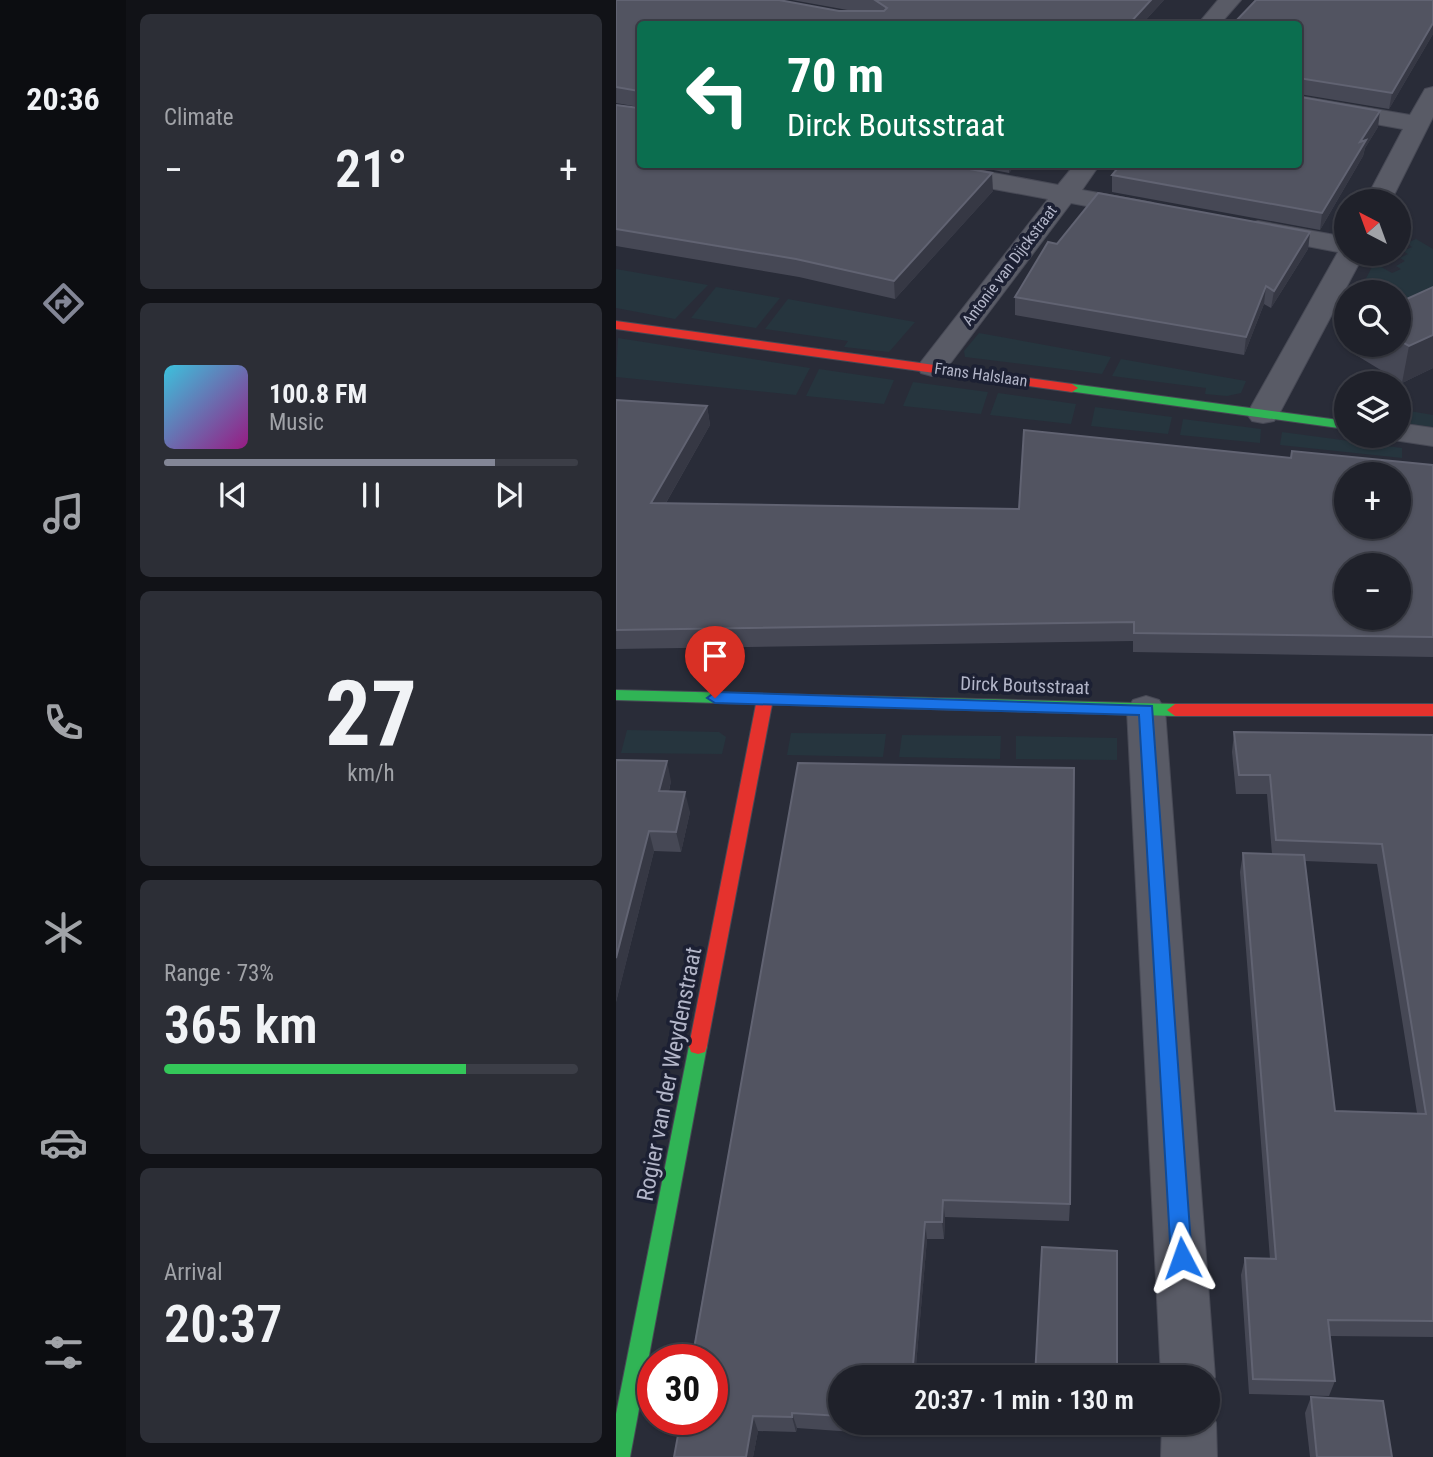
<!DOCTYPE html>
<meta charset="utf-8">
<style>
:root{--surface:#1f212a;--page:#2c2e36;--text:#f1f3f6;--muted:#a1a3a8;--line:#3c3e47;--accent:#838696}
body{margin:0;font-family:"Roboto Condensed",sans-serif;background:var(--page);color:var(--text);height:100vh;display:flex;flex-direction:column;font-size:26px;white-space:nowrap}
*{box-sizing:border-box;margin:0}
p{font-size:23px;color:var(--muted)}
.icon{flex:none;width:38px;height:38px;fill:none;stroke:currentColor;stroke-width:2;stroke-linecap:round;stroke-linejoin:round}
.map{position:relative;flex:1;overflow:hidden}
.sheet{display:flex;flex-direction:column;gap:14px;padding:14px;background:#111217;width:490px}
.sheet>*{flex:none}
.guide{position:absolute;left:21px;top:21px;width:665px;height:147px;border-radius:7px;box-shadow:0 2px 5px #0004,0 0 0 2px var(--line);background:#0b6e4f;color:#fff;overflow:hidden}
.needle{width:46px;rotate:319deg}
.tools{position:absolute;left:718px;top:189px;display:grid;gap:14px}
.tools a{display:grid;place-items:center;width:77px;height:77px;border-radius:50%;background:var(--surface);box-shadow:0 2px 5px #0004,0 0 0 2px var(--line);font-size:35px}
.speed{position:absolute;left:21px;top:1344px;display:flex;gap:14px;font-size:35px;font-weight:700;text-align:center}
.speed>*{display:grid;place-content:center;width:91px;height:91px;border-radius:50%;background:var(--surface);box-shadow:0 2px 5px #0004,0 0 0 2px var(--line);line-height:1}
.speed .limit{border:10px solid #d22;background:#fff;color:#111}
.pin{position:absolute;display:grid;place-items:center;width:60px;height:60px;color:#fff;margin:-72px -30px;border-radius:50% 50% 50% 0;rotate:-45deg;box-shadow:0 0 7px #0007}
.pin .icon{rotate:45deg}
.me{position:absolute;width:77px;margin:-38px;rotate:356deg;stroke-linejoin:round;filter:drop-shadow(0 0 5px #0008)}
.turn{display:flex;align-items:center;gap:24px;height:147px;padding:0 35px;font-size:32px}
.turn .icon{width:91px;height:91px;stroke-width:2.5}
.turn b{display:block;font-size:49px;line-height:60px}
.big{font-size:52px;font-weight:600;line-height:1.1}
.sheet .card{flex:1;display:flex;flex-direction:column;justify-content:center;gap:10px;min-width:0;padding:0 24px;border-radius:10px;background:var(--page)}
.sheet .dial{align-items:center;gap:0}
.dial b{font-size:91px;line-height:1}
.song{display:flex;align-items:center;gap:21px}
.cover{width:84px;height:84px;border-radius:10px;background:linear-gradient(135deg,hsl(190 70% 55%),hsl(310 70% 35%))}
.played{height:7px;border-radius:4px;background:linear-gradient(90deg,var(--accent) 80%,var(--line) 80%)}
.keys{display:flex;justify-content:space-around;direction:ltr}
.heat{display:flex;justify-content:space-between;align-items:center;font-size:38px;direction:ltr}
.charge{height:10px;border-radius:5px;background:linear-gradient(90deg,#34c759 73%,var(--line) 0)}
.trip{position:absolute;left:212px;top:1365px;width:392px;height:70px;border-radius:35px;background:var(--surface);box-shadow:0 2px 5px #0004,0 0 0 2px var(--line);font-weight:600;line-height:70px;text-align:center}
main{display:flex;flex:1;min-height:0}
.tab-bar{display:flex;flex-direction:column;width:126px;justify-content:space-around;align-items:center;background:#0c0d11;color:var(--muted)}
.tab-bar .icon{width:49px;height:49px}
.tab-bar .active{color:var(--accent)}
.tab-bar b{font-size:32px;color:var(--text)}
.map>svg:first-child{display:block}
.green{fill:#26353e}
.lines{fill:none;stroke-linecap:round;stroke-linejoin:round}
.street-casing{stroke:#474955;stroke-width:2}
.fast-casing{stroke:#474955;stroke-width:2}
.jam-casing{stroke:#474955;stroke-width:2}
.street{fill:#595b66;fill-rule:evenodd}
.fast{fill:#30b455;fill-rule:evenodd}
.jam{fill:#e5322d;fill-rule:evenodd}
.wall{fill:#464855;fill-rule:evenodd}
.shaded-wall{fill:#363844}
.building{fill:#525461;stroke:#616372;stroke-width:2;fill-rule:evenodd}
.route{fill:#1a73e8;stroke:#114b97;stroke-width:2}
.labels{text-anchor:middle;stroke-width:7;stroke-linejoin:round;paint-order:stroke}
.far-street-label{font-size:16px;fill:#b3b6c9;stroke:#1c2033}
.street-label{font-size:19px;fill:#b3b6c9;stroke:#1c2033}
.near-street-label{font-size:23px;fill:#b3b6c9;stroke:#1c2033}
</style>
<main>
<nav class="tab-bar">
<b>20:36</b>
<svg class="icon active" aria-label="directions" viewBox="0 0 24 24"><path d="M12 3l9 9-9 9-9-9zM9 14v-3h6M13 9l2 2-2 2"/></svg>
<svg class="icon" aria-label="music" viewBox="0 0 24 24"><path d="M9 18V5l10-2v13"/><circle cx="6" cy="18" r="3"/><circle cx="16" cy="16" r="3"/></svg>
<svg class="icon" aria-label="phone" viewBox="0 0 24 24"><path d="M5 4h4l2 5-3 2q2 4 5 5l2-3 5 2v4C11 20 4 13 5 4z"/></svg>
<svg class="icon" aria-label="climate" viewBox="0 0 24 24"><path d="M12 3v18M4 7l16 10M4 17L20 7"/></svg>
<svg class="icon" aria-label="car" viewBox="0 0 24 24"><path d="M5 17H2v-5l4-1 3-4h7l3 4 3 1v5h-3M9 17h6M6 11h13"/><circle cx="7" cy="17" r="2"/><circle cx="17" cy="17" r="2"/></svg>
<svg class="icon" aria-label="filters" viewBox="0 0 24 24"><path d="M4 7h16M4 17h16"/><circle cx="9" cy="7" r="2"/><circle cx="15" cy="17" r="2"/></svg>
</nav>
<section class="sheet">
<div class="card"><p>Climate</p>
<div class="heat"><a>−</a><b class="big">21°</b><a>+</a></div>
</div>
<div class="card">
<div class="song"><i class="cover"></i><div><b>100.8 FM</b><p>Music</p></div></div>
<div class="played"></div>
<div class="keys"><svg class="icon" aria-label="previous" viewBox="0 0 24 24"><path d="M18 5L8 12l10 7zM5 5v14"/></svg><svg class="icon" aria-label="pause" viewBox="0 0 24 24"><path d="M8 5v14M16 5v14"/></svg><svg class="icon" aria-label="next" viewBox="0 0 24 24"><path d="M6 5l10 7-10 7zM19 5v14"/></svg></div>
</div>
<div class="card dial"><b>27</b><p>km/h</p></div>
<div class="card"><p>Range · 73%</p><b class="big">365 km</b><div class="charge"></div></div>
<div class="card"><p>Arrival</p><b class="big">20:37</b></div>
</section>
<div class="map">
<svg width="817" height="1457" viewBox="0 0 817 1457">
<rect width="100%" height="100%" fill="#292c38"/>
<!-- green -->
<g class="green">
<polygon points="800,239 817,249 817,296 782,311 782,292 743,292 758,263 776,273 785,269 780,266 789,261 784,258 792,254 787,251 796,247 791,243"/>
<polygon points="0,269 92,285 59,319 0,308"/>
<polygon points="100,287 164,298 140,328 75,318"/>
<polygon points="172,299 299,322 273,352 228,347 232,341 149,329"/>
<polygon points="363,333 495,357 486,374 349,357 348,351"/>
<polygon points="2,338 194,368 180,395 0,377"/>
<polygon points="505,359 630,381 625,393 611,396 589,394 590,388 496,376"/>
<polygon points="203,369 278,380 268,404 190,396"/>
<polygon points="297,382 372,392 365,414 287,406"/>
<polygon points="382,393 460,404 455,424 374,415"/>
<polygon points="479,407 556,417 552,434 475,426"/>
<polygon points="782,409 817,415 817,427 782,422"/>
<polygon points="567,419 645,429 644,443 564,435"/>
<polygon points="666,432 786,448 786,458 664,445"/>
<polygon points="11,730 103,732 110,737 106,754 5,753"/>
<polygon points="175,733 270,734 267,757 171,755"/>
<polygon points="286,735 385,736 384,759 283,757"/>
<polygon points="400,736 501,738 501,760 400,759"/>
</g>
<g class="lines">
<!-- street casing -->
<g class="street-casing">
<g id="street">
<polygon points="602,0 625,0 604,24 582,24"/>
<polygon points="817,87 817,117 775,201 749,201 787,129 682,110 682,96 794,115 809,89"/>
<polygon points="274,164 330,164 442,185 459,164 484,164 466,190 537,203 541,209 537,215 528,217 455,203 327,373 316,376 305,373 301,367 432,199 286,172 277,169"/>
<polygon points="642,221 730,237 730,254 748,254 663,414 658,421 647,423 636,421 631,414 722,252 633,235 629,229 633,223"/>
<polygon points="782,423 817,428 817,446 771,439 769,436 782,436"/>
<polygon points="530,696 543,700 549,710 599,1377 592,1395 592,1377 545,1377 511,710 517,700"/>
<polygon points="592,1404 600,1423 601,1457 545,1457 546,1423 592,1423"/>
</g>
</g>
<!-- fast casing -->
<g class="fast-casing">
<g id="fast">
<polygon points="456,384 730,421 730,429 452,391 450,388"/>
<polygon points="0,690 559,704 567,710 559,716 0,700"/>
<polygon points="82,1038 89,1040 91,1046 14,1457 0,1457 0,1414 73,1046 75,1040"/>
</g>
</g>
<!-- jam casing -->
<g class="jam-casing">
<g id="jam">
<polygon points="0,321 456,384 462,388 456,392 0,329"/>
<polygon points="149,694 157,699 91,1046 89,1052 82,1054 75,1052 73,1046 141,699"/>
<polygon points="559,704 817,704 817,716 559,716 551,710"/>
</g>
</g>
<!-- street -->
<use href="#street" class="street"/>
<!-- fast -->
<use href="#fast" class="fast"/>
<!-- jam -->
<use href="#jam" class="jam"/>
</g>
<!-- wall -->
<g class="wall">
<polygon points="0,0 223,11 237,11 176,0 548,0 526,24 24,164 377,191 279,299 183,277 0,246 0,105 23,108 23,107 0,103"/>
<polygon points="640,0 817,0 817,34 773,109 683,94 684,97 762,127 749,148 747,156 704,230 496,192 496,175 500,170 497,170 498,164 682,164"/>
<polygon points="347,164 400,164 393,173"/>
<polygon points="694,232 692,249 655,308 648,304 628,355 399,315 399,297 441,244"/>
<polygon points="817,287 817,368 786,383 740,355 742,345 782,345 782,303"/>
<polygon points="0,400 91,406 94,425 50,503 403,509 675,458 817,465 817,657 517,652 517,641 0,649"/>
<path d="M618,732L817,735V1337L714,1336L719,1381L713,1396L633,1394L625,1275L629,1258L654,1259L624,872L627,853L656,854L651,794H620L616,752ZM689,861L761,864L801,1113L719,1111Z"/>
<polygon points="0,760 55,781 53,791 74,812 65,852 38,851 0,1002"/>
<polygon points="182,763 454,1204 453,1221 329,1217 328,1239 311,1239 299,1377 224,1377 224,1423 295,1423 294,1436 181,1428 180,1432 142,1431 137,1457 58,1457"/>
<polygon points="426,1247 501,1372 500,1377 419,1377"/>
<polygon points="695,1397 776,1457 694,1457 689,1413"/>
<polygon points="417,1423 460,1423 459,1433 417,1430"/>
</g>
<!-- shaded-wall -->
<g class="shaded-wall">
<polygon points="535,0 548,0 526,24 513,24"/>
<polygon points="817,23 817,34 773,109 776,93"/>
<polygon points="764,111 762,127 749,148 747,156 704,230 706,213 744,142"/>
<polygon points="393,164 400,164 393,173"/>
<polygon points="376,173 377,191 279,299 278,281"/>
<polygon points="694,232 692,249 655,308 658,291"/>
<polygon points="650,286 648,304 628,355 630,337"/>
<polygon points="817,335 817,368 786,383 793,346"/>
<polygon points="91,406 94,425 39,522 35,503"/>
<polygon points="51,761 55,781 48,811 43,791"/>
<polygon points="69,792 74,812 65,852 60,832"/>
<polygon points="33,831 38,851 0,1002 0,958"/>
<polygon points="327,1200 329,1217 328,1239 326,1222"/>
<polygon points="309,1222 311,1239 299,1377 296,1377"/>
<polygon points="176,1413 181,1428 180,1432 176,1417"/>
<polygon points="137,1416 142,1431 137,1457 130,1457"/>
<polygon points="292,1423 295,1423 294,1436"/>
</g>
<!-- building -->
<g class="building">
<polygon points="0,0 163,0 223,11 268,11 271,8 259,0 535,0 513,24 24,24 24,164 325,164 376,173 278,281 180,259 0,229 0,105 23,108 23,91 0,87"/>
<polygon points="640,0 817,0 817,23 776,93 682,78 682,24 617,24"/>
<polygon points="682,81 684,97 764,111 744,142 750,140 706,213 496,175 505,164 682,164"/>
<polygon points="482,193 694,232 658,291 650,286 630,337 399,297 432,242 441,244"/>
<polygon points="817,287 817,335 793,346 782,340 782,303"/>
<path d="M0,400L91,406L35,503L403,509L408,430L675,458L676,451L817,465V637L518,633V622L0,630ZM730,474H782V527H730ZM730,565H782V618H730Z"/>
<polygon points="618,732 817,735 817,1321 712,1320 719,1381 637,1379 629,1258 660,1259 627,853 688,855 719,1111 810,1114 766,844 660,840 654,775 623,775"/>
<polygon points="0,760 51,761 43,791 69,792 60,832 33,831 0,958"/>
<polygon points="182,763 458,768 454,1204 327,1200 326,1222 309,1222 296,1377 224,1377 224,1416 176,1413 176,1417 137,1416 130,1457 58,1457 65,1419 96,1419 96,1360 76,1360"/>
<polygon points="426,1247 501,1251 501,1372 462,1370 461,1377 419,1377"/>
<polygon points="695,1397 767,1401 776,1457 701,1457"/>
</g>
<!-- route -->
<polygon class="route" points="99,692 536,706 576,1258 573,1265 566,1268 558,1265 555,1258 523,715 99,703 91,698"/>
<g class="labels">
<!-- far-street labels -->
<g class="far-street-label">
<text transform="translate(393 265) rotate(-53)" y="6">Antonie van Dijckstraat</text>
<text transform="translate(365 374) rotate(8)" y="6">Frans Halslaan</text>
</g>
<!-- street labels -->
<g class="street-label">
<text transform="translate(409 685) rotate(2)" y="7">Dirck Boutsstraat</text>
</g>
<!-- near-street labels -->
<g class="near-street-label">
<text transform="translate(53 1074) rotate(-79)" y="8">Rogier van der Weydenstraat</text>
</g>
</g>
</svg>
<div class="tools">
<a><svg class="needle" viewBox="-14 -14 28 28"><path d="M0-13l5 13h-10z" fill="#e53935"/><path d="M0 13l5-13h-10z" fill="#a1a3a8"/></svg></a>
<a><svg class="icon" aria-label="search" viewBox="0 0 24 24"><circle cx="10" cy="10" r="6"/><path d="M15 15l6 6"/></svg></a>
<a><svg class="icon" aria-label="layers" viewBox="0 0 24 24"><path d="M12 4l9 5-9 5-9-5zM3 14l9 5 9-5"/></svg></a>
<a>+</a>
<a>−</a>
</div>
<div class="speed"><div class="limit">30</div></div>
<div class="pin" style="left:99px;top:698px;background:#d93025"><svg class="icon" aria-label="arrive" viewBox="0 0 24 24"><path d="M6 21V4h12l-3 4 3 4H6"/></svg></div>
<svg class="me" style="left:566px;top:1258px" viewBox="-20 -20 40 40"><path d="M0-17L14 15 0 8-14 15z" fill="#1a73e8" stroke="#fff" stroke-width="4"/></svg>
<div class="trip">20:37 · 1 min · 130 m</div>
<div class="guide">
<div class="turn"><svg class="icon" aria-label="left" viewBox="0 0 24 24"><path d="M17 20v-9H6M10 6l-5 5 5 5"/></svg><div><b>70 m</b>Dirck Boutsstraat</div></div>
</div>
</div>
</main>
